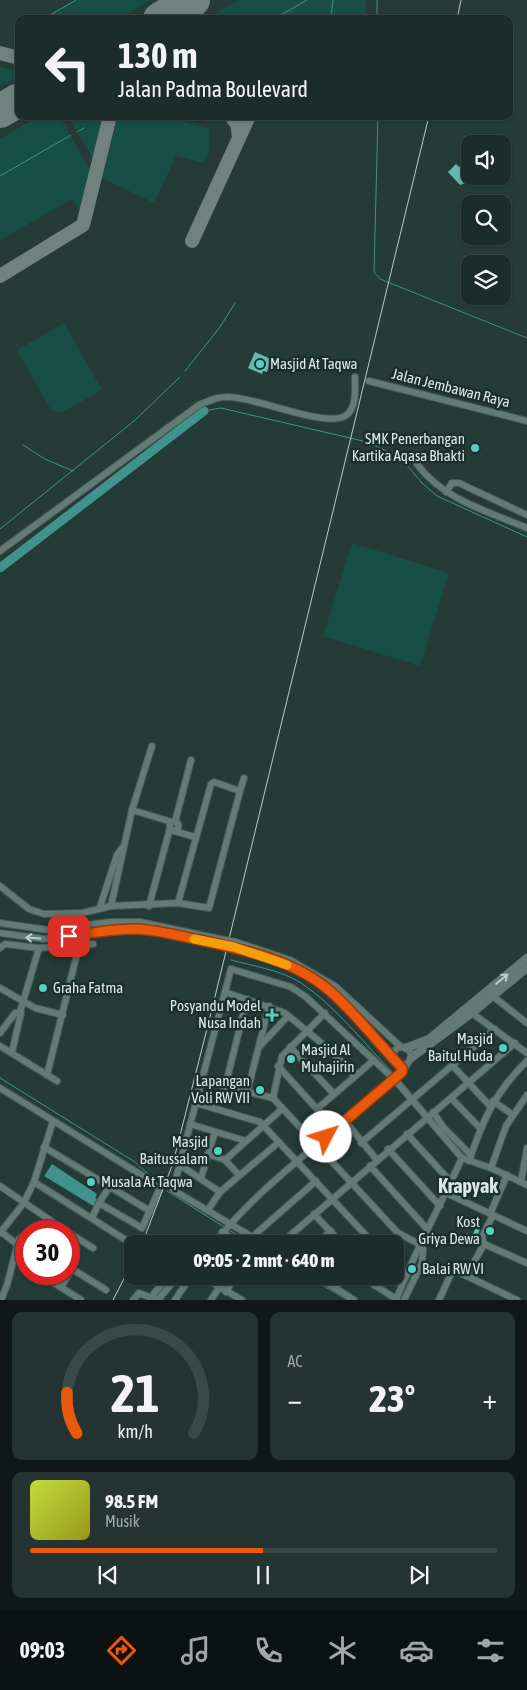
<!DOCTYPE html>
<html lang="id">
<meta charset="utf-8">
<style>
:root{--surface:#1c2c2a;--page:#253432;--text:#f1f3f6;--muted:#a0a7a8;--line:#3a4847;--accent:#ea580c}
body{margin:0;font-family:"Asap Condensed",sans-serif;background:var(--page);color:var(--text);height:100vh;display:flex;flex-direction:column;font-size:19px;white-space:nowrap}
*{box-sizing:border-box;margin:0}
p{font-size:16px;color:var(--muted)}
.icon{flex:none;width:28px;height:28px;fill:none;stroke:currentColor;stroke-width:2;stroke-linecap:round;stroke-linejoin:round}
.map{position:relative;height:1300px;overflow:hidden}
.drawer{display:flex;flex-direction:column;gap:12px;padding:12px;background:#0f1817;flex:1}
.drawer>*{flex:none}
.hud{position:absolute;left:15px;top:15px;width:498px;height:105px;border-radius:10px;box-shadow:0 1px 4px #0004,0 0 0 1px var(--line);background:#1c2c2a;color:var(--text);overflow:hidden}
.buttons{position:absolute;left:461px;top:135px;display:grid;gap:10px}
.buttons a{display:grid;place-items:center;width:50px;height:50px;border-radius:10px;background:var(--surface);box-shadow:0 1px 4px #0004,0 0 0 1px var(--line);font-size:25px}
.speed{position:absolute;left:15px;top:1220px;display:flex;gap:10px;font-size:25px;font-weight:700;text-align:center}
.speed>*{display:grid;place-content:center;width:65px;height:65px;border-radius:50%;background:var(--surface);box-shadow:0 1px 4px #0004,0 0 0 1px var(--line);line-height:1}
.speed .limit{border:8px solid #d22;background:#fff;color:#111}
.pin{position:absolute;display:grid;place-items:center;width:42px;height:42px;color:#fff;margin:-21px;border-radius:10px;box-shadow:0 2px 8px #0006}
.me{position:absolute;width:55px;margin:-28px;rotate:50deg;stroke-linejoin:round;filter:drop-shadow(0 0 4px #0008)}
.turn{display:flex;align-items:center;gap:18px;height:105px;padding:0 20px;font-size:22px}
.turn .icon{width:65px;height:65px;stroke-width:2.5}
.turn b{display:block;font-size:35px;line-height:42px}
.big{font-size:38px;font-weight:800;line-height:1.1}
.drawer .widget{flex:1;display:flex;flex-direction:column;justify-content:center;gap:8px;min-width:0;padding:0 18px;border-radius:10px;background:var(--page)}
.drawer .dial{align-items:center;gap:0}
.dial svg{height:130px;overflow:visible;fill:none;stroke:var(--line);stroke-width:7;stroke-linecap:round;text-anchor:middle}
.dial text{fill:var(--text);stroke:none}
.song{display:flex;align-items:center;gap:15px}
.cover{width:60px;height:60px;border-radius:8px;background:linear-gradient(135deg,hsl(70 70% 55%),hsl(60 70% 35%))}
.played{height:5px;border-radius:2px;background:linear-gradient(90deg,var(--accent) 50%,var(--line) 50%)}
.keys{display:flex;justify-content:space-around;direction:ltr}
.heat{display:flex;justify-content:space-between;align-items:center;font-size:28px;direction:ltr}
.drawer .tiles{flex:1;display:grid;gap:12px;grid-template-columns:1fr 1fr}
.widget:last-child{grid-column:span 2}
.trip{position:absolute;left:124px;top:1235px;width:280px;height:50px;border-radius:10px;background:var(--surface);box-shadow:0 1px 4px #0004,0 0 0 1px var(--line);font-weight:800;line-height:50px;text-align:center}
.tabs{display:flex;height:80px;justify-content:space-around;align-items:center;background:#0b1211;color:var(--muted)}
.tabs .icon{width:35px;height:35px}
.tabs .active{color:var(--accent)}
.tabs b{font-size:22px;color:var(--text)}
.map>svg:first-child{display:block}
.green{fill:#184e48}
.water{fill:#40938a}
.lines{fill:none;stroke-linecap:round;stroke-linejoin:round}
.stream{stroke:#40938a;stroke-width:1}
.river{stroke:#40938a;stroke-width:9}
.taxiway{stroke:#708280;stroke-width:14}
.runway{stroke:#708280;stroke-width:34}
.building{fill:#66b9af}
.minor-casing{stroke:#465957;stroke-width:8}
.tertiary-casing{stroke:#465957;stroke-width:9}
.minor{stroke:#637b77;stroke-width:6}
.tertiary{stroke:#637b77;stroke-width:8}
.rail{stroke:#bac9c7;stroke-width:1}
.minor-bridge-casing{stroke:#465957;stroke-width:8;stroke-linecap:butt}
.minor-bridge{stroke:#637b77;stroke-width:6}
.oneway{stroke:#bdcdca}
.route-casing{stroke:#983908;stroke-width:12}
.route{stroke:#ea580c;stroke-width:9}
.slow{stroke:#f59e0b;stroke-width:9}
.poi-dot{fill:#57cec1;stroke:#1b302e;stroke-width:2}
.labels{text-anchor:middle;stroke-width:5;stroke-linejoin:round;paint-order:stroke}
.poi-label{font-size:15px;fill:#dbe8e6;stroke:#1b302e;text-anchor:end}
.street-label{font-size:15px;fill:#dbe8e6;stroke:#1b302e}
.district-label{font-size:20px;font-weight:bold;fill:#dbe8e6;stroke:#1b302e}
</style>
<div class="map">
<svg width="527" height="1300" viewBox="0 0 527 1300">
<rect width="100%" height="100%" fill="#253b38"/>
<!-- green -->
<g class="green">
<polygon points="76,0 151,0 118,19 43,19"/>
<polygon points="239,0 366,0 365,19 205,19"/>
<polygon points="0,67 19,72 19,76 0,87"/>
<polygon points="39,116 55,116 61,119 91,172 81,213 72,199 0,240 0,139"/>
<polygon points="68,116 104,116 94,160"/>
<polygon points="118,116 164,116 209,129 209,151 204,162 201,162 176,156 154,203 102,178"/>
<polygon points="64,323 102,390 61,413 51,410 17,350"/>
<polygon points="352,543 449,573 420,666 323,636"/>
</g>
<!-- water -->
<polygon class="water" points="52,1164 97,1194 95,1198 99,1200 95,1207 44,1176"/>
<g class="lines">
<!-- stream -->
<g class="stream">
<polyline points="43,19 76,0"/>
<polyline points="274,19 307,0"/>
<polyline points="331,19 333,0"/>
<polyline points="377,19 377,0"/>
<polyline points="378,116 374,272 380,279 527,338"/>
<polyline points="77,132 84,128"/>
<polyline points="0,176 71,135"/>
<polyline points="185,371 220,327 235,303"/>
<polyline points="204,411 221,408 367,442 400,457 422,483 437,496 527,537"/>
<polyline points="23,445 45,459 73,471"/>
<polyline points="0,529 134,421 180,377"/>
<path d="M231,960C253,966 281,970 301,983C337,1007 364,1044 395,1075"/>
<polyline points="0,1078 135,1162 158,1183"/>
<polyline points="399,1079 413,1095"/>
<polyline points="417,1100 429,1114"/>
<polyline points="450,1138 464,1153"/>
<polyline points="167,1191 224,1227"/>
<polyline points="229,1230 252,1244"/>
<polyline points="307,1276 347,1300"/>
</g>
<!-- river -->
<polyline class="river" points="0,568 204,411"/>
<!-- taxiway -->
<g class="taxiway">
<polyline points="189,2 190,0"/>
<polyline points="0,53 19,58"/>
<polyline points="231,116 237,124 239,137"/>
<polyline points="192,241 249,116"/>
<polyline points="0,276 83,225 110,116"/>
</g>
<!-- runway -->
<g class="runway">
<polyline points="160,19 193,0"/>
<polyline points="0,111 19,100"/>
</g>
</g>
<!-- building -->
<g class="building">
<polygon points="465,162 471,181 460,185 448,172 456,164 459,167"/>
<polygon points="255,352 271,359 267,372 263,371 262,374 248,368"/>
<polygon points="335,1140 343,1149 334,1157 325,1147"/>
<polygon points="476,1227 480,1229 474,1246 463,1239 467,1233 472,1236"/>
</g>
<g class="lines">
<!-- minor casing -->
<g class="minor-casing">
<g id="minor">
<polyline points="369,381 527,421"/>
<path d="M417,464C442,499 489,512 527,528"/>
<polyline points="446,492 452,483 459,483 527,515"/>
<path d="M0,551L199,405C209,401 218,396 229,397C256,397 325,428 345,416C357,409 355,389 355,377"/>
<polyline points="240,791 244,778"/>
<polyline points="132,810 172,822"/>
<circle cx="174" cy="826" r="4.5"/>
<polyline points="175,822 191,760"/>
<polyline points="174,831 195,837"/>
<polyline points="0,886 29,909 44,914 82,913 111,906 178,903 209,908 240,791 214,782 211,784 178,903"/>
<polyline points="111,906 132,810 152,746"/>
<polyline points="149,906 170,828"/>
<polyline points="100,907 117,855 122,848"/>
<polyline points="0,923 48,930 111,922 140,922 220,939"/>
<polyline points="0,933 45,939 110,930 137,929 162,932 219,945"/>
<polyline points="236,942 290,960 335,986 401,1047"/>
<path d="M235,947C253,953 272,958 290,966C332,986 363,1023 393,1058"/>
<polyline points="0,948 5,944 39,948 93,944"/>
<polyline points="0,988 35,1008 63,1015"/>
<polyline points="225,992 285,1013 331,1051 355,1076"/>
<polyline points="490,994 527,1023"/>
<polyline points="469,1011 527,1053"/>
<polyline points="20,1012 39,948"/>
<polyline points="325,1013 282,1056 273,1098 398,1233 419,1244 423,1249 422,1263 404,1300"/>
<polyline points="0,1033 15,1013 21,1013 12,1052"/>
<polyline points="0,1046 57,1081"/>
<circle cx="402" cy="1056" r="9"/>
<polyline points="259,1047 288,1016"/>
<polyline points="290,1047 334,1094"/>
<polyline points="452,1065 490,1106"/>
<polyline points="278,1066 335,1129"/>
<polyline points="47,1075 79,946"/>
<polyline points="203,1081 273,1098"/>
<polyline points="225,1087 247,999"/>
<polyline points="0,1088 143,1176"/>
<polyline points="247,1093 269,1006"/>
<polyline points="451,1098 480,1128"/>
<polyline points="493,1101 513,1115"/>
<polyline points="196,1103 260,1122 374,1244"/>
<polyline points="317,1109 374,1060"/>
<polyline points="433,1112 444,1128 471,1155"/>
<polyline points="345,1121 377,1160"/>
<polyline points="190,1124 246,1141"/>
<polyline points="407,1134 451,1182"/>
<polyline points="361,1143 495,1029"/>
<polyline points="44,1147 150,1211"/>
<polyline points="388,1149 440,1206"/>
<polyline points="208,1154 225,1160 239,1175"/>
<polyline points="225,1160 282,1109"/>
<path d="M469,1161C483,1120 495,1092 527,1061"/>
<polyline points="180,1165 220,1192"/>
<polyline points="370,1166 428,1230"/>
<polyline points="491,1168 506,1126 527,1095"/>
<polyline points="201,1178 215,1132"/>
<polyline points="34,1182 132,1244"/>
<polyline points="521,1182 527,1148"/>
<polyline points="0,1186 66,1231"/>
<polyline points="446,1193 527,1231"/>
<polyline points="99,1203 110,1186"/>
<polyline points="208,1210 220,1192 279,1142"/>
<polyline points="314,1214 342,1244"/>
<polyline points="490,1214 507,1175"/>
<polyline points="92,1218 99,1203 142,1228 159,1190 157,1186"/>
<polyline points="0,1231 19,1246"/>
<polyline points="222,1232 241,1244"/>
<polyline points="0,1233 23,1204 34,1182 53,1121"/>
<polyline points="69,1233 93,1248"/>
<polyline points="252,1237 316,1181"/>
<polyline points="205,1244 216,1238"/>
<path d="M214,1244C248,1200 296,1162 339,1126C354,1113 401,1080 407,1064"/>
<polyline points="264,1244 173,1190 231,969 291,987 306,997 394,1079 462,1158 491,1168 527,1185"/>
<polyline points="280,1244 515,1043"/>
<polyline points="316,1244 331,1231"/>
<polyline points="394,1244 398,1233"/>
<polyline points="484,1244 527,1263"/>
<polyline points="15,1258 26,1265"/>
<polyline points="69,1267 106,1290"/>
<polyline points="40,1274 81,1300"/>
<polyline points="467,1275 484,1244 482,1237 493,1215"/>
<polyline points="201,1276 242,1300"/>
<polyline points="316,1276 354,1300"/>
<polyline points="361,1276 396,1299"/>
<polyline points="375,1286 379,1276"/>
<polyline points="61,1287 72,1269"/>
<polyline points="334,1288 346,1276"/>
<polyline points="226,1292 236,1276"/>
<polyline points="151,1297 169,1276"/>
<polyline points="1,1300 7,1285 19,1239 22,1236 26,1239"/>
<polyline points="133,1300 139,1293 157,1300"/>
<polyline points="158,1300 178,1276"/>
<polyline points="175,1300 191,1276"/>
<polyline points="211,1300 219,1288"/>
<path d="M396,1300C415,1251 440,1206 462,1158"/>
<polyline points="439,1300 450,1276 456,1271 517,1300"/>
</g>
</g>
<!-- tertiary casing -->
<g class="tertiary-casing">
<g id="tertiary">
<polyline points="406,1048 429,1039 527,958"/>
<polyline points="411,1058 472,1013 527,968"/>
</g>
</g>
<!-- minor -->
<use href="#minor" class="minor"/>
<!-- tertiary -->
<use href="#tertiary" class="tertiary"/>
<!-- rail -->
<g class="rail">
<polyline points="457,19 461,0"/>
<polyline points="142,1244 173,1163 211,1013 429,116"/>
<polyline points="113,1300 132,1263"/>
</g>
<!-- minor-bridge casing -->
<g class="minor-bridge-casing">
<g id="minor-bridge">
<polyline points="220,939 236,942"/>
<polyline points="219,945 235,947"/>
</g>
</g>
<!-- minor-bridge -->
<use href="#minor-bridge" class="minor-bridge"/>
</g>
<!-- one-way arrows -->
<defs><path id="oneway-shaft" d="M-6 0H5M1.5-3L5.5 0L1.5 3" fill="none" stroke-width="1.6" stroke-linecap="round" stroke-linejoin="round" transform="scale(1.25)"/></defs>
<g class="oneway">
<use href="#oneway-shaft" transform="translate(33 938) rotate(-176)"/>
<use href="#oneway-shaft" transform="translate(502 979) rotate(-40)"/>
</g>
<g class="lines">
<!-- route casing -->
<g class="route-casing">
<path id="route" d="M69,936C91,933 114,929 137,929C158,930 179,936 200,940C245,950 294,960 330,991C356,1014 378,1043 402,1068V1072L326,1137"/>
</g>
<!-- route -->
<use href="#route" class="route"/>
<!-- slow -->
<polyline class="slow" points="194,939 234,947 287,965"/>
</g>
<!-- markers -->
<g class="poi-dot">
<circle cx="260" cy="364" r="5"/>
<circle cx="475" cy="448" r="5"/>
<circle cx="43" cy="988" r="5"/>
<path d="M269.5 1007.5h5v5h5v5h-5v5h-5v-5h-5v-5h5z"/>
<circle cx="503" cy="1048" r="5"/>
<circle cx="291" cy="1059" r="5"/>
<circle cx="260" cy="1090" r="5"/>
<circle cx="218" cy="1151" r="5"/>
<circle cx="91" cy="1182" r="5"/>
<circle cx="490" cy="1231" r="5"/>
<circle cx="412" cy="1269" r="5"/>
</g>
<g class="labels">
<!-- poi labels -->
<g class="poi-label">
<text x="270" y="369" text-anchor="start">Masjid At Taqwa</text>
<text x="465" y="444">SMK Penerbangan<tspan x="465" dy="17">Kartika Aqasa Bhakti</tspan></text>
<text x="53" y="993" text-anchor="start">Graha Fatma</text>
<text x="261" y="1011">Posyandu Model<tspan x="261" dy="17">Nusa Indah</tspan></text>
<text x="493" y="1044">Masjid<tspan x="493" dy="17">Baitul Huda</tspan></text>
<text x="301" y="1055" text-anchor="start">Masjid Al<tspan x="301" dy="17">Muhajirin</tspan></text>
<text x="250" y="1086">Lapangan<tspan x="250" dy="17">Voli RW VII</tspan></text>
<text x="208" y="1147">Masjid<tspan x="208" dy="17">Baitussalam</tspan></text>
<text x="101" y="1187" text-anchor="start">Musala At Taqwa</text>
<text x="480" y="1227">Kost<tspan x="480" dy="17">Griya Dewa</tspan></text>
<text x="422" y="1274" text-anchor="start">Balai RW VI</text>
</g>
<!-- street labels -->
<g class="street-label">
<text transform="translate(451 388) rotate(14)" y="5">Jalan Jembawan Raya</text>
</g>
<!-- district labels -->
<g class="district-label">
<text x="468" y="1193">Krapyak</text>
</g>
</g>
</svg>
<div class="buttons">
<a><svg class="icon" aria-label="sound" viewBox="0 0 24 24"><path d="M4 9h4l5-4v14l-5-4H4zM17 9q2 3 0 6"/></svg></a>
<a><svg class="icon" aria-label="search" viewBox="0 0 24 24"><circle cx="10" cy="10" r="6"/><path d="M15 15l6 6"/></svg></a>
<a><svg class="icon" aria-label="layers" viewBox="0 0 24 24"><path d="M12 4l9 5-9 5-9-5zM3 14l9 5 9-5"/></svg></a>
</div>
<div class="speed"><div class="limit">30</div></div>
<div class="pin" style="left:69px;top:936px;background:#d93025"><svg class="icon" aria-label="arrive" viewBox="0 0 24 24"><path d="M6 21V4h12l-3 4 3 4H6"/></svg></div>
<svg class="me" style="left:326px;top:1137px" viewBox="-20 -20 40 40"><circle r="19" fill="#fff"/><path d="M0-13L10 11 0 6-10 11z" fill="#ea580c"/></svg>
<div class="trip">09:05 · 2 mnt · 640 m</div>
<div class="hud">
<div class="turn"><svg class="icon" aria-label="left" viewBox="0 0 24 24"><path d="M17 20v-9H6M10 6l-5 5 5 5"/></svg><div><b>130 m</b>Jalan Padma Boulevard</div></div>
</div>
</div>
<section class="drawer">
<div class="tiles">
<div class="widget dial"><svg viewBox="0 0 100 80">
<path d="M14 69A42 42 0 1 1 86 69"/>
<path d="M14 69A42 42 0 0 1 8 44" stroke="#ea580c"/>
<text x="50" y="56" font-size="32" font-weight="700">21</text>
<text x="50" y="72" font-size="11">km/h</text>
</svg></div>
<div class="widget"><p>AC</p>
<div class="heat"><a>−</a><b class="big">23°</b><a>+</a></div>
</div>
<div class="widget">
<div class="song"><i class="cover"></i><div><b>98.5 FM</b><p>Musik</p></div></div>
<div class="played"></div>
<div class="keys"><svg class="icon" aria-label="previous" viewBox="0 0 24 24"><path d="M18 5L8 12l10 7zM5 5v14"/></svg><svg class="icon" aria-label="pause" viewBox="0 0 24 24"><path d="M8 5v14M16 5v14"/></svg><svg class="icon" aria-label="next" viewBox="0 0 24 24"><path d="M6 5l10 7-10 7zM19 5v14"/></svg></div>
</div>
</div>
</section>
<nav class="tabs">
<b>09:03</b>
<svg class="icon active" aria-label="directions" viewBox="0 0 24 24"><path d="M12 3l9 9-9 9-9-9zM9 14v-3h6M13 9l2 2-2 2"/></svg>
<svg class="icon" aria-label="music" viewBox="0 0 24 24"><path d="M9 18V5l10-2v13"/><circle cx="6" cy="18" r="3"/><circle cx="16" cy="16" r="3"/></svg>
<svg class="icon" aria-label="phone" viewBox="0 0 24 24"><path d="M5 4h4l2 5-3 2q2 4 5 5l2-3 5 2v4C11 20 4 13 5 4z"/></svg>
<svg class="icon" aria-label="climate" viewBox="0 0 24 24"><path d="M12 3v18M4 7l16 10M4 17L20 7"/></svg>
<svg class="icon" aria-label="car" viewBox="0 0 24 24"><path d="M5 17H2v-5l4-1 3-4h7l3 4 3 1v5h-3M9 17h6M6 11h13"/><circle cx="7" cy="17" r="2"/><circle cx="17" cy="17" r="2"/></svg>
<svg class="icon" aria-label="filters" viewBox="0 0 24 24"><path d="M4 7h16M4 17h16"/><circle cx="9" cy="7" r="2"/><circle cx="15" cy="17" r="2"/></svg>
</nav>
